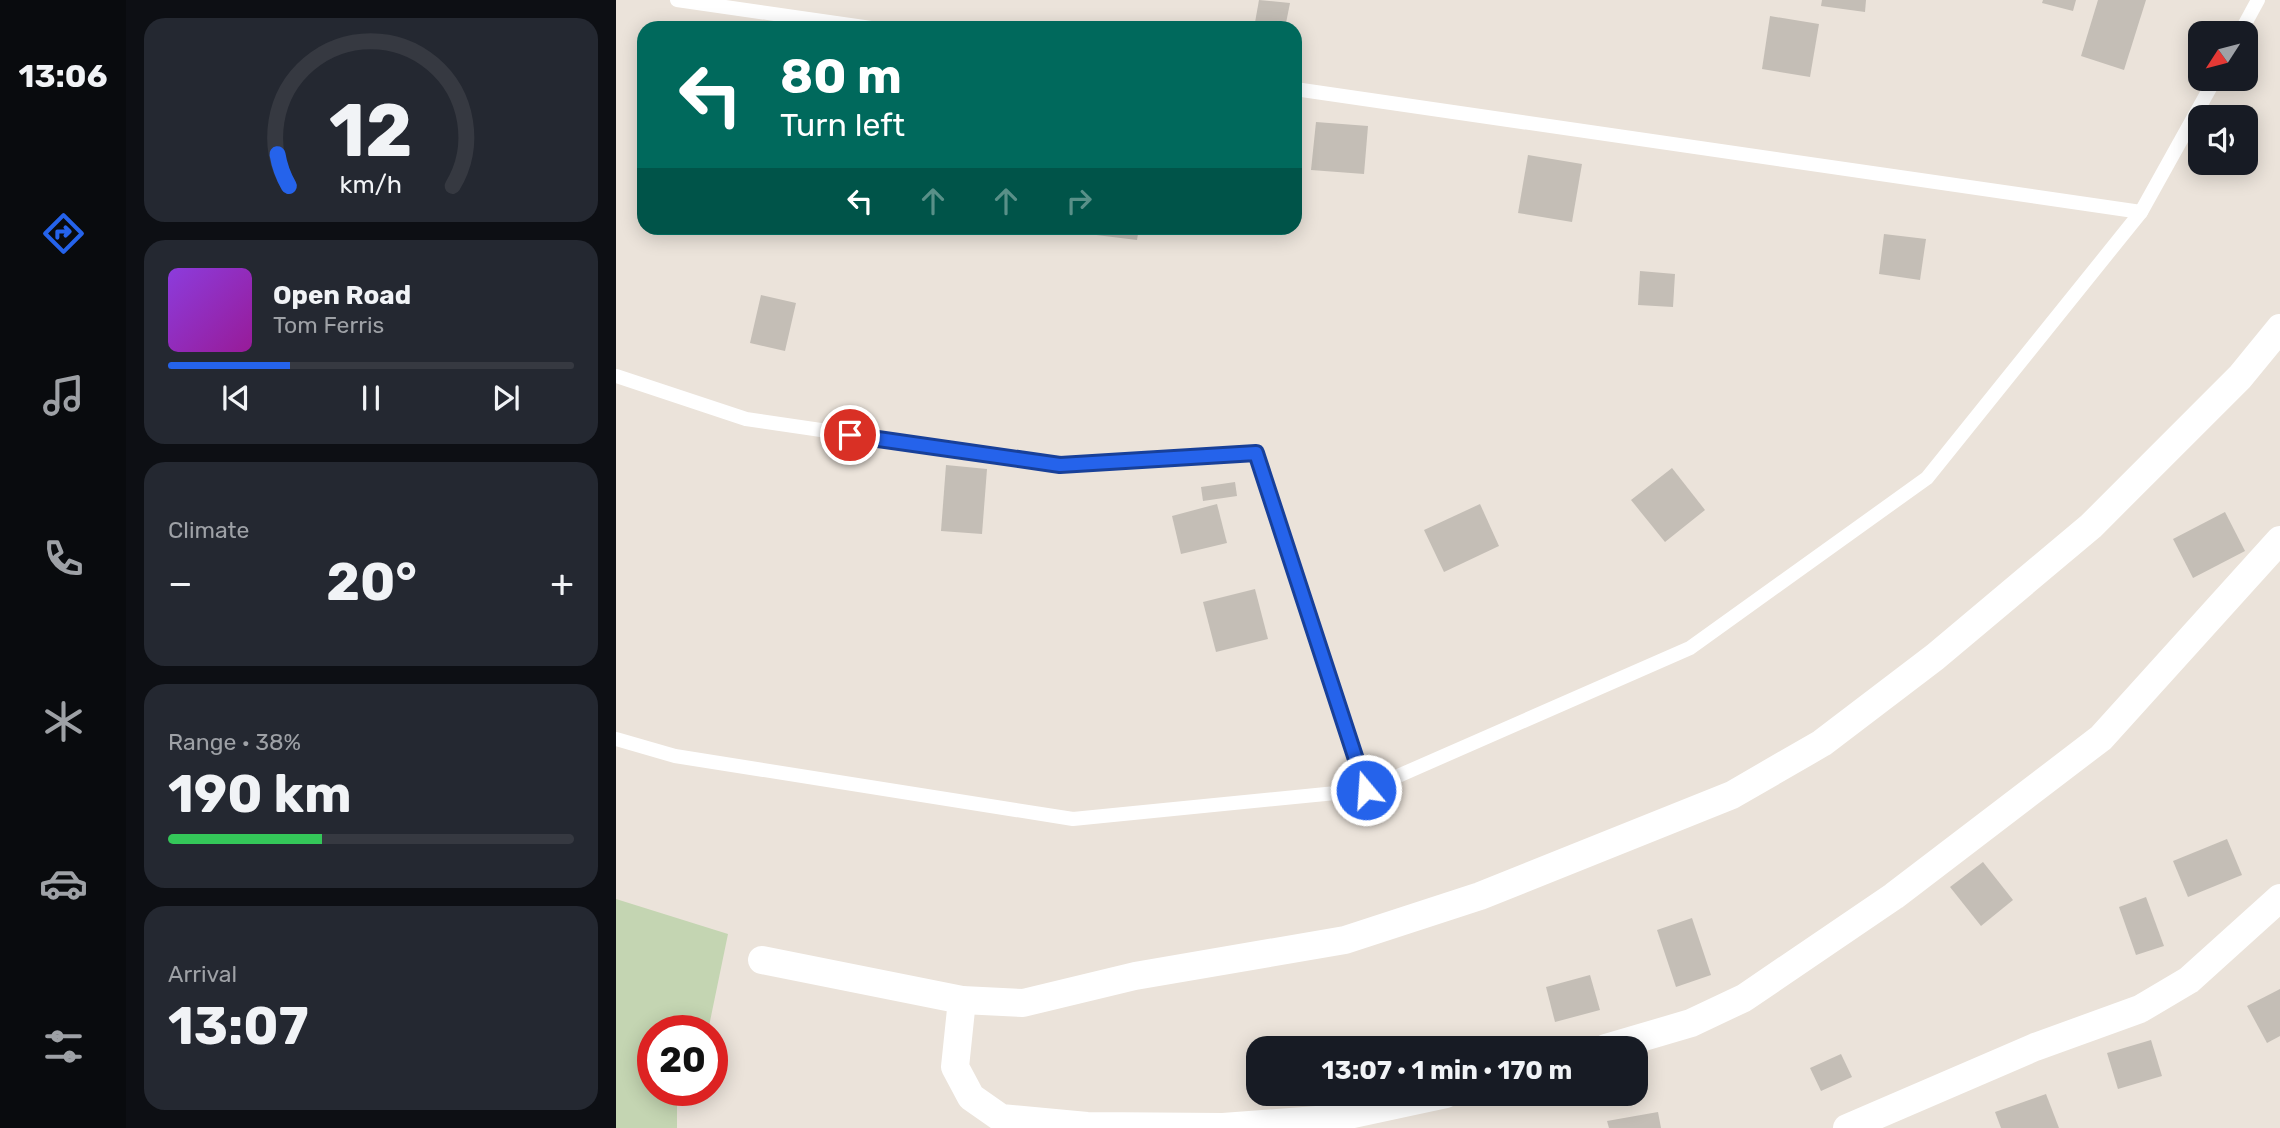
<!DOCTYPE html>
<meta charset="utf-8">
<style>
:root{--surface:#171b24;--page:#242831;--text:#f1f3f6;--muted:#9ea1a6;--line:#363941;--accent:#2563eb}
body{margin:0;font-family:Rubik,sans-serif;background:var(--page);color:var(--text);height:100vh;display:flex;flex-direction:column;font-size:26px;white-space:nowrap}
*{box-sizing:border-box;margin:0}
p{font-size:23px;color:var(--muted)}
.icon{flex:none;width:38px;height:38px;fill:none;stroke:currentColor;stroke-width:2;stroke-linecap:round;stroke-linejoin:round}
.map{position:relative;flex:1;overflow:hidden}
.panel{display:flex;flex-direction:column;gap:18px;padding:18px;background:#0d0f14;width:490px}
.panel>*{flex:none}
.top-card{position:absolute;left:21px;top:21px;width:665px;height:214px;border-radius:21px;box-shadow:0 4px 18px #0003;background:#00695c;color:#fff;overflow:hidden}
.needle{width:46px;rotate:234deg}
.fabs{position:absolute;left:1572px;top:21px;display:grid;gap:14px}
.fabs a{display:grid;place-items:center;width:70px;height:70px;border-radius:14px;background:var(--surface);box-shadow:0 4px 18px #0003;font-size:35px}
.speed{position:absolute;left:21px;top:1015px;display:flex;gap:14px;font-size:35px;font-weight:700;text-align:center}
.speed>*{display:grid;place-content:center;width:91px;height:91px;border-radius:50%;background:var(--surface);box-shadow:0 4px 18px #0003;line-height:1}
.speed .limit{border:10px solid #d22;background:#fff;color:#111}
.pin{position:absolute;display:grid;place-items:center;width:60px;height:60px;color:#fff;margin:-30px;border:4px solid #fff;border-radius:50%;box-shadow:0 2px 7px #0007}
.me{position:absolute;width:77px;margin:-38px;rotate:342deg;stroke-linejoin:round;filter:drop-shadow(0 0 5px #0008)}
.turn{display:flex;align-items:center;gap:24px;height:147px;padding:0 28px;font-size:32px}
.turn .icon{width:91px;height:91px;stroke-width:2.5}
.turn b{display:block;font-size:49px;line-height:60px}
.lanes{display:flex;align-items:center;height:66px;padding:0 28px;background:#0003;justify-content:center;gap:35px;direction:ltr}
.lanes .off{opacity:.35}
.big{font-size:52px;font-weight:700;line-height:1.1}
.panel .tile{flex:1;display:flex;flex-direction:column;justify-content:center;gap:10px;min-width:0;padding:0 24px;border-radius:21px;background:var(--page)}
.panel .dial{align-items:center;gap:0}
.dial svg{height:182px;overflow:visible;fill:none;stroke:var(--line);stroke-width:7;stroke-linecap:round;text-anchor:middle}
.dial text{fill:var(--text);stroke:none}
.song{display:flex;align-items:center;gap:21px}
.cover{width:84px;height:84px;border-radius:10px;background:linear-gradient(135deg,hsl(270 70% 55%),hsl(300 70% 35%))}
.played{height:7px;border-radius:4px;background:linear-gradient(90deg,var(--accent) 30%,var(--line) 30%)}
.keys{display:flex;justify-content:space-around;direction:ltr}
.heat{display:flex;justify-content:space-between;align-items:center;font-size:38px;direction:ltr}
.charge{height:10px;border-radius:5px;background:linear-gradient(90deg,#34c759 38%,var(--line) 0)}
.trip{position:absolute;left:630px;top:1036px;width:402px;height:70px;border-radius:21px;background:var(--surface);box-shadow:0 4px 18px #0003;font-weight:700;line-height:70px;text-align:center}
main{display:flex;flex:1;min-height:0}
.dock{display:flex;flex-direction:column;width:126px;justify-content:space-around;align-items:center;background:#090b0e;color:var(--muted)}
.dock .icon{width:49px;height:49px}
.dock .selected{color:var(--accent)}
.dock b{font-size:32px;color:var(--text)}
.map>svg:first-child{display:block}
.cemetery{fill:#c4d5b2}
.building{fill:#c4beb6}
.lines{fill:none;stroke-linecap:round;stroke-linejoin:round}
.lane{stroke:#fff;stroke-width:14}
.street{stroke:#fff;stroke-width:28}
.route-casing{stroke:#184099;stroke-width:18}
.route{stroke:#2563eb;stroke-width:12}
</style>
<main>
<nav class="dock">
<b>13:06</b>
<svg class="icon selected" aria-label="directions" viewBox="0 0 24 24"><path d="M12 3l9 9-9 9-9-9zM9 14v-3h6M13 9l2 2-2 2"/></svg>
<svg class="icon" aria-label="music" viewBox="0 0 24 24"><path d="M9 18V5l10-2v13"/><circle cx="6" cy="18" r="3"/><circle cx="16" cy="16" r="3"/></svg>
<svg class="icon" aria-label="phone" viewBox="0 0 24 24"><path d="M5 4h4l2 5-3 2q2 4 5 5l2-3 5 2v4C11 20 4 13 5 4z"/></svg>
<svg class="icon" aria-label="climate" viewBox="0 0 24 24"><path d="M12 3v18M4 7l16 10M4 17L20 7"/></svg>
<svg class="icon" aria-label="car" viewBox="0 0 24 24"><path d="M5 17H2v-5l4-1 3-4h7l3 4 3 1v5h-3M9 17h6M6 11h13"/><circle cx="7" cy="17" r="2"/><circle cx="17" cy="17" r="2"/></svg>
<svg class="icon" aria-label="filters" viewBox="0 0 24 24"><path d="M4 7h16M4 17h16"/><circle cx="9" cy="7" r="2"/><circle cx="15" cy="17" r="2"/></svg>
</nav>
<section class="panel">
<div class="tile dial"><svg viewBox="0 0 100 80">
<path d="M14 69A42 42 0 1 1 86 69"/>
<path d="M14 69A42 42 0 0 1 9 55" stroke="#2563eb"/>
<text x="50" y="56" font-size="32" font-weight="700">12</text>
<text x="50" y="72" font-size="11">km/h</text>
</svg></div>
<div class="tile">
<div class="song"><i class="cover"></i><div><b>Open Road</b><p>Tom Ferris</p></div></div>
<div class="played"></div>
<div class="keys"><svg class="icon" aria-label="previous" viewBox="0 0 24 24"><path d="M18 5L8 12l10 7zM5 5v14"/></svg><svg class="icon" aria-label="pause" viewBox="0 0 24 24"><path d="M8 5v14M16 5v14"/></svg><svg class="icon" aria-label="next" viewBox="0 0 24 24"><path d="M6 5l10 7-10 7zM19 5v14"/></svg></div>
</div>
<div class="tile"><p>Climate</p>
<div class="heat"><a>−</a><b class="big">20°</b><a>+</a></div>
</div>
<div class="tile"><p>Range · 38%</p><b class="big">190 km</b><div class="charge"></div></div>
<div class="tile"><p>Arrival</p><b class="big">13:07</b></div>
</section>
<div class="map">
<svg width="1664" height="1128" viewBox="0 0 1664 1128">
<rect width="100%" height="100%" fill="#ebe3da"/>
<!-- cemetery -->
<polygon class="cemetery" points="0,899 112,934 92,1031 37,1031 37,1090 61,1090 61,1128 0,1128"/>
<!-- building -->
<g class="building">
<polygon points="643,0 674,3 669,28 638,28"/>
<polygon points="1206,0 1250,0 1249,12 1205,6"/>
<polygon points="1427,0 1460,0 1457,11 1426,3"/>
<polygon points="1482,0 1530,0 1508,70 1465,56"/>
<polygon points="1154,16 1203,24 1194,77 1146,69"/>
<polygon points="700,122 752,126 748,174 695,170"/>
<polygon points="912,155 966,164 956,222 902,213"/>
<polygon points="473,228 523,228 521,240 472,234"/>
<polygon points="1268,234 1310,239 1304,280 1263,274"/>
<polygon points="1024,271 1059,274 1057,307 1022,305"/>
<polygon points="145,295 180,303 169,351 134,343"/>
<polygon points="330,465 371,469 366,534 325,531"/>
<polygon points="1056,468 1089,510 1049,542 1015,500"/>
<polygon points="619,482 621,496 587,501 585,487"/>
<polygon points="601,504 611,543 565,554 556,516"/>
<polygon points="864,504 883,546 828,572 808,530"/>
<polygon points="1609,512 1629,551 1577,578 1557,539"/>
<polygon points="639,589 652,639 600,652 587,602"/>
<polygon points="1611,839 1626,875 1572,897 1557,861"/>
<polygon points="1367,862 1397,900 1365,926 1334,887"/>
<polygon points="1530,897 1548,946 1520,955 1503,907"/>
<polygon points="1076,918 1095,975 1060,987 1041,930"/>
<polygon points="974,975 984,1010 939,1022 930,987"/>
<polygon points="1664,989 1664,1036 1651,1043 1631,1006"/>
<polygon points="1535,1040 1546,1076 1502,1089 1491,1053"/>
<polygon points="1225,1054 1236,1077 1205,1091 1194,1068"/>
<polygon points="1430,1094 1443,1128 1385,1128 1379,1112"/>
<polygon points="1042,1112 1045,1128 993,1128 991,1121"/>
</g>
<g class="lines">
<!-- lane -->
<g class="lane">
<polyline points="61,0 255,28"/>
<polyline points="1624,33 1642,0"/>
<polyline points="679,89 1525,212 1599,79"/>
<polyline points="0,376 130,419 444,465 640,453 750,790"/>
<polyline points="0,739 59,756 457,819 750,790 1074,648 1311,478 1525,212"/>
</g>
<!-- street -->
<g class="street">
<polyline points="146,960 346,1000 407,1003 519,976 729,940 864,896 1116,795 1206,743 1319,657 1475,526 1624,377 1664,328"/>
<polyline points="346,1000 339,1067 355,1097 385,1118 471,1126 607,1127 714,1119 830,1094"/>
<polyline points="990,1048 1075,1023 1128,998 1278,896 1485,738 1664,540"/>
<polyline points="1231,1128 1419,1047 1524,1009 1573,980 1664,898"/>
</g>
</g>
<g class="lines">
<!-- route casing -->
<g class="route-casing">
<polyline id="route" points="234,435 444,465 640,453 750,790"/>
</g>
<!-- route -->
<use href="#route" class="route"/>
</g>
</svg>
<div class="fabs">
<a><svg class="needle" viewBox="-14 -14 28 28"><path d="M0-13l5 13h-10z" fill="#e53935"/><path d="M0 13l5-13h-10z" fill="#9ea1a6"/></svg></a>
<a><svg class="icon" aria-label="sound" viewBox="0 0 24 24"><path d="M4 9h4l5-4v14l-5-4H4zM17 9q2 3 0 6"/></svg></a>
</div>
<div class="speed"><div class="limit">20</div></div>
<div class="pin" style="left:234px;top:435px;background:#d93025"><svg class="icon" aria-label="arrive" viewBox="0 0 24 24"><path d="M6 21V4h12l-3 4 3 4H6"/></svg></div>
<svg class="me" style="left:750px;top:790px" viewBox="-20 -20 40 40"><circle r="17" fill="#2563eb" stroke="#fff" stroke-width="3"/><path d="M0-11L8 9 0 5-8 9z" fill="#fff"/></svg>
<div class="trip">13:07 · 1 min · 170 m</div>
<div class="top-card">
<div class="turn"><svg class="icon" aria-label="left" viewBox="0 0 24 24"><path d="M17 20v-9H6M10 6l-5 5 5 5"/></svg><div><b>80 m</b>Turn left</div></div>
<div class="lanes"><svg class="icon" aria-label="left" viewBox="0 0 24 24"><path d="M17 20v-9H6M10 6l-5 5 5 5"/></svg><svg class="icon off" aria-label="ahead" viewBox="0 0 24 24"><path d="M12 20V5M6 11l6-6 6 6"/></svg><svg class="icon off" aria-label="ahead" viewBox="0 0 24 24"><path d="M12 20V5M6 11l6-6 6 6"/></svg><svg class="icon off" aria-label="right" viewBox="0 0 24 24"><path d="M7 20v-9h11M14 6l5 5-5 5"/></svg></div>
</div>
</div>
</main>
